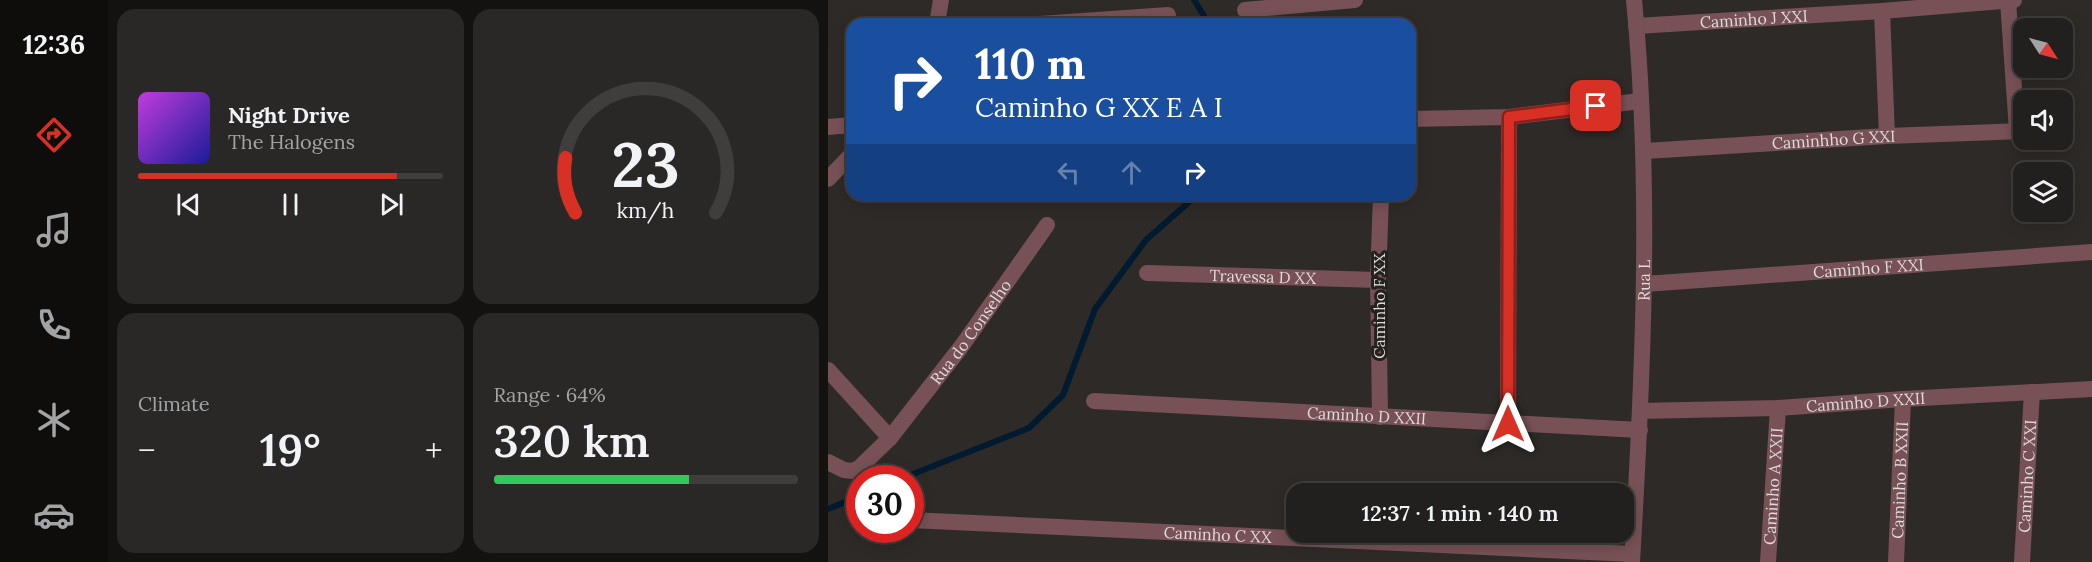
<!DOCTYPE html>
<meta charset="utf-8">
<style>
:root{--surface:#22201e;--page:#2a2827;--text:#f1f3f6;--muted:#a2a3a4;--line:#3f3e3c;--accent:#d93025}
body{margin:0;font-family:Lora,serif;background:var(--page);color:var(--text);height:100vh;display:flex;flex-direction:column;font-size:22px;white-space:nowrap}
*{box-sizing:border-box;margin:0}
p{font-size:20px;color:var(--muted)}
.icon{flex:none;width:33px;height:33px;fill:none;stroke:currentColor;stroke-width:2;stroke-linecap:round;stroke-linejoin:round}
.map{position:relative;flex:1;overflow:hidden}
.side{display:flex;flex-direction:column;gap:9px;padding:9px;background:#131210;width:720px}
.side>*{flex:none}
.hud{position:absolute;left:18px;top:18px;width:570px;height:183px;border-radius:18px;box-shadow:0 3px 15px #0003,0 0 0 2px var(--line);background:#1a4fa0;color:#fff;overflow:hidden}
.needle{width:39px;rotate:126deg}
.buttons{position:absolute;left:1185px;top:18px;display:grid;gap:12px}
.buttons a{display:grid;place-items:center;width:60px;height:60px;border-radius:12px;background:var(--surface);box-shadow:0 3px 15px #0003,0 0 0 2px var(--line);font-size:30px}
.speed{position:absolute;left:18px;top:465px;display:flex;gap:12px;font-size:30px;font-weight:700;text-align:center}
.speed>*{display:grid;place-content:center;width:78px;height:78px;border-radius:50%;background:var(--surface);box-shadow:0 3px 15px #0003,0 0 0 2px var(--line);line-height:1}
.speed .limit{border:9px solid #d22;background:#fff;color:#111}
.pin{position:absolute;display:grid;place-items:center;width:51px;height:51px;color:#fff;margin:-26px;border-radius:12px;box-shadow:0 3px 9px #0006}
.me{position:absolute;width:66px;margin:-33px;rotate:0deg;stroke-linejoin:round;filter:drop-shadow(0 0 4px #0008)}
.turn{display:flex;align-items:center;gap:21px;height:126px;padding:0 30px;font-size:27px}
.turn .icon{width:78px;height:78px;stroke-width:2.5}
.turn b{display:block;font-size:42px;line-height:51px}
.lanes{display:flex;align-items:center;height:57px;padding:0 30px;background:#0003;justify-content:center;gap:30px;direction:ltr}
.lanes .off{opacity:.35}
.big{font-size:45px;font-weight:600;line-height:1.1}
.side .widget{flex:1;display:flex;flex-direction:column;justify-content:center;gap:9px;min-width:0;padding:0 21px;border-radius:18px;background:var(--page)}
.side .dial{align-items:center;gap:0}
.dial svg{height:156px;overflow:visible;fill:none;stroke:var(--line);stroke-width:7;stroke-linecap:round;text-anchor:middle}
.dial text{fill:var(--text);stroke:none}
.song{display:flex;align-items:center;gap:18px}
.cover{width:72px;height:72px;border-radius:9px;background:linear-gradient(135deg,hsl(290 70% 55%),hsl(240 70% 35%))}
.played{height:6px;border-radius:3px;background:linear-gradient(90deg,var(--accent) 85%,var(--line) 85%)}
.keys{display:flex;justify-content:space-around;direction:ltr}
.heat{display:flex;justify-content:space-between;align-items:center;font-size:33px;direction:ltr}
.charge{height:9px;border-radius:4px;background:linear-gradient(90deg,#34c759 64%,var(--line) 0)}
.side .tiles{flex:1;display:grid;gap:9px;grid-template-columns:repeat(2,1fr)}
.trip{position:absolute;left:458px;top:483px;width:348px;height:60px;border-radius:18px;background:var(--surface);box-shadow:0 3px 15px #0003,0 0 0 2px var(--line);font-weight:600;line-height:60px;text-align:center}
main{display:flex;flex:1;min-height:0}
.tab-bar{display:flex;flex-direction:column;width:108px;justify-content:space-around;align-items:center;background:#0e0d0c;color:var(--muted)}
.tab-bar .icon{width:42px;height:42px}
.tab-bar .active{color:var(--accent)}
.tab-bar b{font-size:27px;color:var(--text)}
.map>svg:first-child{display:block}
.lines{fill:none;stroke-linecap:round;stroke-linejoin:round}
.stream{stroke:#001a2f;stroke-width:6}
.minor{stroke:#775156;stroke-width:16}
.tertiary{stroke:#775156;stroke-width:16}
.route-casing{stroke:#8d1f18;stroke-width:15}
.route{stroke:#d93025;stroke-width:10}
.labels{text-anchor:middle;stroke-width:6;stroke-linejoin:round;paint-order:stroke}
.street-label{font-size:16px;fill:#dedcda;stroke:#24211e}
</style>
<main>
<nav class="tab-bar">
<b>12:36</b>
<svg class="icon active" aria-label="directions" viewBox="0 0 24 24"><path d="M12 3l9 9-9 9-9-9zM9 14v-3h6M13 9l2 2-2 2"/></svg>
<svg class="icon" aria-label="music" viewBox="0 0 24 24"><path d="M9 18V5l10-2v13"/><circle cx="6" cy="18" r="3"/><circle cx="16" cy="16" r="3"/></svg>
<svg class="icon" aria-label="phone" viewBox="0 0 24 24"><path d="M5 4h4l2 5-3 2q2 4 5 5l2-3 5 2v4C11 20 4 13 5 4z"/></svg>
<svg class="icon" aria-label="climate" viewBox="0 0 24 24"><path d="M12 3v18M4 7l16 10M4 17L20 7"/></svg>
<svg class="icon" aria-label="car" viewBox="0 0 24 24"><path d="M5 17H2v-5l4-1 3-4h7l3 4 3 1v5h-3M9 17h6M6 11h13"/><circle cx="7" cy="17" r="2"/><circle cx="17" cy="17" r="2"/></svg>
</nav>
<section class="side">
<div class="tiles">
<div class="widget">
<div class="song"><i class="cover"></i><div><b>Night Drive</b><p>The Halogens</p></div></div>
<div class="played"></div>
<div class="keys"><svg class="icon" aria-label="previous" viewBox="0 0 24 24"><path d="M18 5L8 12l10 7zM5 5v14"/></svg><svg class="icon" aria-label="pause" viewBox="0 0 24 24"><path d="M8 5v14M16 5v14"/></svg><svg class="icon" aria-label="next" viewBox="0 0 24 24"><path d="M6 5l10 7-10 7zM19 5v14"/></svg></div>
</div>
<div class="widget dial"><svg viewBox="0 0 100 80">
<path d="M14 69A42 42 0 1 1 86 69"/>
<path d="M14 69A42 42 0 0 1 9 41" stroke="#d93025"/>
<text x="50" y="56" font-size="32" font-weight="700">23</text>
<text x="50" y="72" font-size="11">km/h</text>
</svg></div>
<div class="widget"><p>Climate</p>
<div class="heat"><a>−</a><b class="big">19°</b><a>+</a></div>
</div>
<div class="widget"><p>Range · 64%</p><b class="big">320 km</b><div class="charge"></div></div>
</div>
</section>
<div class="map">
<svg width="1264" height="562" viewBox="0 0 1264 562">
<rect width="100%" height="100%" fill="#2e2a28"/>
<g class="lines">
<!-- stream -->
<g class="stream">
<polyline points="366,0 381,24"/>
<polyline points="75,478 201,428 235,395 267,309 318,240 369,195"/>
<polyline points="0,509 32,496"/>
</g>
<!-- minor -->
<g class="minor">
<polyline points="1180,1 1189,131"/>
<polyline points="417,10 527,0"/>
<polyline points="1054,11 1059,136"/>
<polyline points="212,24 340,15"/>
<path id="s1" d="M808,26L1054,11L1186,0"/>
<polyline points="582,119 681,117 812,101"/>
<polyline points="0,127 24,125"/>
<polyline points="1234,129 1236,129"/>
<path id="s2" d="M817,151L1059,136L1196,131"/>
<path id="s3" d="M319,273L550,280"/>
<path id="s4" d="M817,284L1264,252"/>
<polyline points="0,370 62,438"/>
<path id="s5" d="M266,401L812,430"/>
<path id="s6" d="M812,411L950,408L1075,399L1264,389"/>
<polyline points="552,417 550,280 553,195"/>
<polyline points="680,424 681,117"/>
<path id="s7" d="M0,462L16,470L24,471L31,468L62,438L133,347L219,225"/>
<path id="s8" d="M82,520L804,554"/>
<path id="s9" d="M940,562L950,408"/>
<path id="s10" d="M1068,562L1075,399"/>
<path id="s11" d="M1194,562L1204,392"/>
</g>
<!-- tertiary -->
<g class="tertiary">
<polyline points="109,24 113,0"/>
<polyline points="0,179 24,154"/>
<path id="s12" d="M804,562C815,374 824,188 806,0"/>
</g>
</g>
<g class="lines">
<!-- route casing -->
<g class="route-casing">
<polyline id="route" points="680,424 681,117 768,106"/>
</g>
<!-- route -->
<use href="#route" class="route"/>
</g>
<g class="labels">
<!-- street labels -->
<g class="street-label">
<text dy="6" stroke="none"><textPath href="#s1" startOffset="118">Caminho J XXI</textPath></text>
<text dy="6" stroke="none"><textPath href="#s2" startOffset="189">Caminhho G XXI</textPath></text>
<text dy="6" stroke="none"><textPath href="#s4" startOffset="224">Caminho F XXI</textPath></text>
<text dy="6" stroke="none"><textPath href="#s3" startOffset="116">Travessa D XX</textPath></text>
<text dy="6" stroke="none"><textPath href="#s12" startOffset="282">Rua L</textPath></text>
<text transform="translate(551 306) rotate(-90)" y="6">Caminho F XX</text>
<text dy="6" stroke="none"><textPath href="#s7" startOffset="210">Rua do Conselho</textPath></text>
<text dy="6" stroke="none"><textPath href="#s6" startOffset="226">Caminho D XXII</textPath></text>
<text dy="6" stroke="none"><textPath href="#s5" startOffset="273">Caminho D XXII</textPath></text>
<text dy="6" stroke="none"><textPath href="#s11" startOffset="86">Caminho C XXI</textPath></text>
<text dy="6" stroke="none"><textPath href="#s10" startOffset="82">Caminho B XXII</textPath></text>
<text dy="6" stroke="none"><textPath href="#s9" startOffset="76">Caminho A XXII</textPath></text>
<text dy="6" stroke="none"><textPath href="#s8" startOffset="308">Caminho C XX</textPath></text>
</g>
</g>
</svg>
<div class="buttons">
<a><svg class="needle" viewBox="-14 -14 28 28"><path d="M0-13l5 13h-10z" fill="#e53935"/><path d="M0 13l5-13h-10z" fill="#a2a3a4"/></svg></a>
<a><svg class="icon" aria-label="sound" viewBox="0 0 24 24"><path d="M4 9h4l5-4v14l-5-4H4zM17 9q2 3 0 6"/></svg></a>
<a><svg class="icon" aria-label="layers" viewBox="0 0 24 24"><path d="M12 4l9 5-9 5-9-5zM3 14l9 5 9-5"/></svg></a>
</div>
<div class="speed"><div class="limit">30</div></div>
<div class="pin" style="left:768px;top:106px;background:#d93025"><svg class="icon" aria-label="arrive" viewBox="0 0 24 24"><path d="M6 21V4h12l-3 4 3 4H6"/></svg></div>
<svg class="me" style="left:680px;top:424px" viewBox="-20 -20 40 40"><path d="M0-17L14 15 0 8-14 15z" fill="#d93025" stroke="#fff" stroke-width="4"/></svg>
<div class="trip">12:37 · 1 min · 140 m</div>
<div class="hud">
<div class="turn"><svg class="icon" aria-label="right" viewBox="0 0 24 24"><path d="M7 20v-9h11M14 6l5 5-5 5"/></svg><div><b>110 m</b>Caminho G XX E A I</div></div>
<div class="lanes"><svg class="icon off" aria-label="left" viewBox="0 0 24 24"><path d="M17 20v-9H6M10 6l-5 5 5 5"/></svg><svg class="icon off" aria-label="ahead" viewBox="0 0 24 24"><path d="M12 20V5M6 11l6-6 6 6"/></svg><svg class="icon" aria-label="right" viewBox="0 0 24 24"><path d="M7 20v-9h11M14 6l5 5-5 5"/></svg></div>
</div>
</div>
</main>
